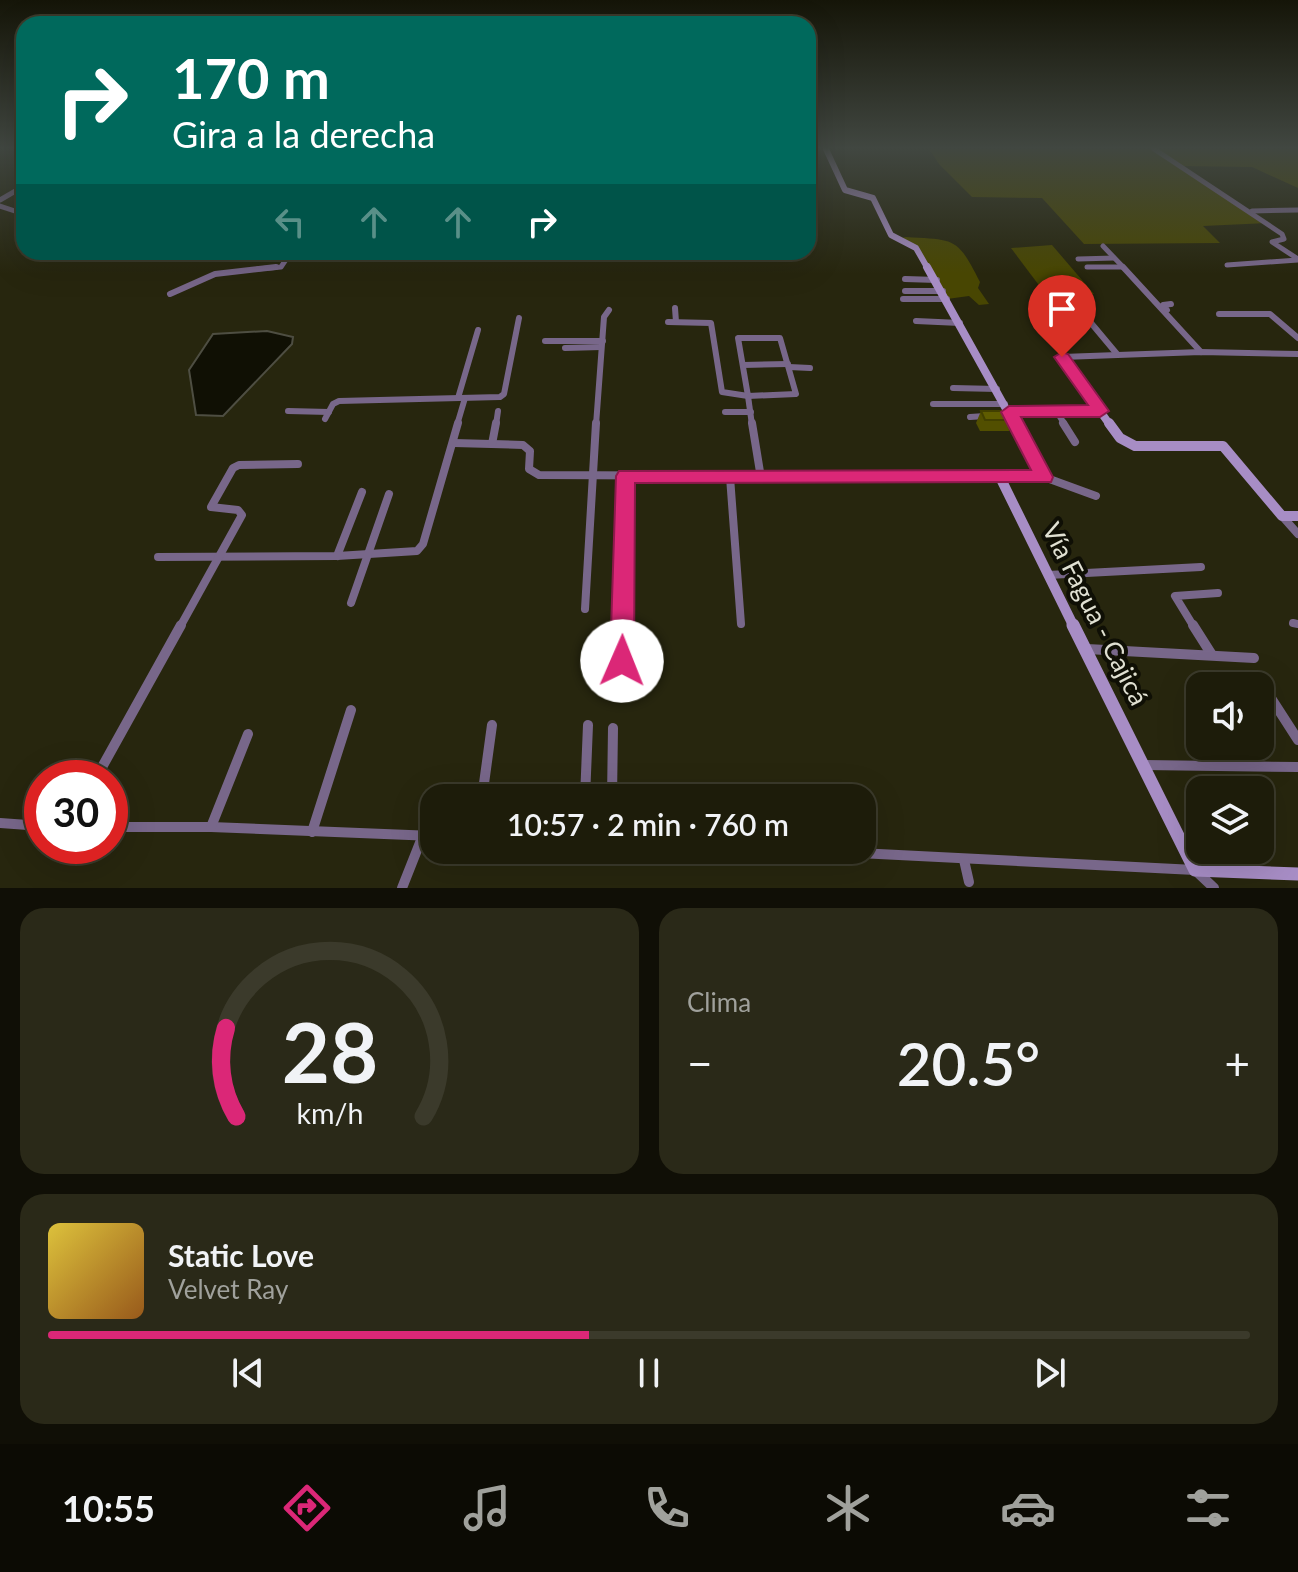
<!DOCTYPE html>
<html lang="es">
<meta charset="utf-8">
<style>
:root{--surface:#1d1c0a;--page:#2a2918;--text:#f1f3f6;--muted:#a0a19c;--line:#3b3a2b;--accent:#db2777}
body{margin:0;font-family:Lato,sans-serif;background:var(--page);color:var(--text);height:100vh;display:flex;flex-direction:column;font-size:30px;white-space:nowrap}
*{box-sizing:border-box;margin:0}
p{font-size:26px;color:var(--muted)}
.icon{flex:none;width:44px;height:44px;fill:none;stroke:currentColor;stroke-width:2;stroke-linecap:round;stroke-linejoin:round}
.map{position:relative;height:888px;overflow:hidden}
.details{display:flex;flex-direction:column;gap:20px;padding:20px;background:#100f06;flex:1}
.details>*{flex:none}
.hud{position:absolute;left:16px;top:16px;width:800px;height:244px;border-radius:24px;box-shadow:0 8px 32px #0002,0 0 0 2px var(--line);background:#00695c;color:#fff;overflow:hidden}
.controls{position:absolute;left:1186px;top:672px;display:grid;gap:16px}
.controls a{display:grid;place-items:center;width:88px;height:88px;border-radius:16px;background:var(--surface);box-shadow:0 8px 32px #0002,0 0 0 2px var(--line);font-size:40px}
.speed{position:absolute;left:24px;top:760px;display:flex;gap:16px;font-size:40px;font-weight:700;text-align:center}
.speed>*{display:grid;place-content:center;width:104px;height:104px;border-radius:50%;background:var(--surface);box-shadow:0 8px 32px #0002,0 0 0 2px var(--line);line-height:1}
.speed .limit{border:12px solid #d22;background:#fff;color:#111}
.pin{position:absolute;display:grid;place-items:center;width:68px;height:68px;color:#fff;margin:-82px -34px;border-radius:50% 50% 50% 0;rotate:-45deg;box-shadow:0 0 8px #0007}
.pin .icon{rotate:45deg}
.me{position:absolute;width:88px;margin:-44px;rotate:1deg;stroke-linejoin:round;filter:drop-shadow(0 0 6px #0008)}
.turn{display:flex;align-items:center;gap:28px;height:168px;padding:0 24px;font-size:36px}
.turn .icon{width:104px;height:104px;stroke-width:2.5}
.turn b{display:block;font-size:56px;line-height:68px}
.lanes{display:flex;align-items:center;height:76px;padding:0 24px;background:#0003;justify-content:center;gap:40px;direction:ltr}
.lanes .off{opacity:.35}
.big{font-size:60px;font-weight:600;line-height:1.1}
.details .card{flex:1;display:flex;flex-direction:column;justify-content:center;gap:12px;min-width:0;padding:0 28px;border-radius:24px;background:var(--page)}
.details .dial{align-items:center;gap:0}
.dial svg{height:208px;overflow:visible;fill:none;stroke:var(--line);stroke-width:7;stroke-linecap:round;text-anchor:middle}
.dial text{fill:var(--text);stroke:none}
.song{display:flex;align-items:center;gap:24px}
.cover{width:96px;height:96px;border-radius:12px;background:linear-gradient(135deg,hsl(50 70% 55%),hsl(30 70% 35%))}
.played{height:8px;border-radius:4px;background:linear-gradient(90deg,var(--accent) 45%,var(--line) 45%)}
.keys{display:flex;justify-content:space-around;direction:ltr}
.heat{display:flex;justify-content:space-between;align-items:center;font-size:44px;direction:ltr}
.details .tiles{flex:1;display:grid;gap:20px;grid-template-columns:1fr 1fr}
.card:last-child{grid-column:span 2}
.trip{position:absolute;left:420px;top:784px;width:456px;height:80px;border-radius:24px;background:var(--surface);box-shadow:0 8px 32px #0002,0 0 0 2px var(--line);font-weight:600;line-height:80px;text-align:center}
.menu{display:flex;height:128px;justify-content:space-around;align-items:center;background:#0c0b04;color:var(--muted)}
.menu .icon{width:56px;height:56px}
.menu .current{color:var(--accent)}
.menu b{font-size:36px;color:var(--text)}
.map>svg:first-child{display:block}
.green{fill:#484602}
.water{fill:#101004;stroke:#4e4e42;stroke-width:2}
.lines{fill:none;stroke-linecap:round;stroke-linejoin:round}
.street-far3{stroke:#78678a;stroke-width:5}
.street-far2{stroke:#78678a;stroke-width:6}
.street-far1{stroke:#78678a;stroke-width:8}
.street{stroke:#78678a;stroke-width:10}
.secondary-far3{stroke:#a78dc5;stroke-width:6}
.secondary-far2{stroke:#a78dc5;stroke-width:8}
.secondary-far1{stroke:#a78dc5;stroke-width:10}
.secondary{stroke:#a78dc5;stroke-width:13}
.wall{fill:#524f00}
.building{fill:#5f5c00;stroke:#424000;stroke-width:2}
.route{fill:#db2777;stroke:#8e194d;stroke-width:2}
.labels{text-anchor:middle;stroke-width:8;stroke-linejoin:round;paint-order:stroke}
.street-label{font-size:26px;fill:#e0e0d2;stroke:#0f0f05}
</style>
<div class="map">
<svg width="1298" height="888" viewBox="0 0 1298 888">
<rect width="100%" height="100%" fill="#27260e"/>
<!-- green -->
<g class="green">
<polygon points="929,149 1298,149 1298,188 1252,167 1179,166 1268,223 1203,226 1220,243 1084,244 1042,198 972,197 939,164"/>
<path d="M906,237C956,240 957,237 980,282L978,288L989,304L979,305L969,296L947,299L916,248L896,239Z"/>
<polygon points="1052,245 1094,294 1047,296 1011,248"/>
</g>
<!-- water -->
<polygon class="water" points="267,331 293,337 292,344 223,416 196,415 189,370 213,334"/>
<g class="lines">
<!-- street-far3 -->
<g class="street-far3">
<polyline points="1154,149 1282,234 1284,239 1272,242 1298,259"/>
<polyline points="0,200 24,186"/>
<polyline points="0,206 24,214"/>
<polyline points="1252,211 1298,210"/>
<polyline points="1103,246 1125,269"/>
<polyline points="1078,259 1114,258"/>
<polyline points="1227,265 1298,260"/>
<polyline points="1087,267 1122,267"/>
<polyline points="257,269 281,267 291,252"/>
</g>
<!-- street-far2 -->
<g class="street-far2">
<polyline points="1123,267 1201,352"/>
<polyline points="905,279 937,280"/>
<polyline points="905,291 943,291"/>
<polyline points="170,294 215,274 276,267"/>
<polyline points="903,299 947,299"/>
<polyline points="675,308 676,322"/>
<polyline points="1167,310 1163,305 1171,304"/>
<polyline points="1219,314 1270,314 1298,338"/>
<polyline points="1086,317 1117,354"/>
<polyline points="916,321 960,323"/>
<polyline points="668,322 711,323 722,392 748,396"/>
<polygon points="738,338 780,338 796,394 748,396"/>
<polyline points="545,341 603,341"/>
<polyline points="565,348 601,347"/>
<polyline points="743,365 788,364"/>
<polyline points="789,367 810,368"/>
<polyline points="953,388 997,389"/>
<polyline points="748,396 752,425"/>
<polyline points="458,398 478,330"/>
<polyline points="933,404 1005,404"/>
<polyline points="288,411 329,412"/>
<polyline points="1100,411 1062,357 1201,352 1298,354"/>
<polyline points="725,412 751,412"/>
<polyline points="1057,412 1065,425"/>
<polyline points="970,417 985,416"/>
<polyline points="325,419 333,404 339,401 500,397 504,394 519,318"/>
<polyline points="457,425 465,398"/>
<polyline points="496,425 498,411"/>
<polyline points="596,425 604,317 609,310"/>
</g>
<!-- street-far1 -->
<g class="street-far1">
<polyline points="752,423 761,478"/>
<polyline points="1063,423 1075,442"/>
<polyline points="454,443 523,445 530,451 529,469 539,475 1000,477"/>
<polyline points="492,444 496,423"/>
<polyline points="730,477 741,624"/>
<polyline points="1044,477 1096,496"/>
<polyline points="1282,516 1298,534"/>
<polyline points="337,556 362,492"/>
<polyline points="158,557 337,556 417,551 423,544 458,423"/>
<polyline points="1048,575 1201,567"/>
<polyline points="351,603 389,494"/>
<polyline points="585,609 596,423"/>
<polyline points="1293,623 1298,624"/>
<polyline points="180,627 242,515 238,510 211,507 233,468 239,465 298,464"/>
<polyline points="623,627 626,476"/>
<polyline points="1194,627 1175,596 1218,593"/>
</g>
<!-- street -->
<g class="street">
<polyline points="1193,625 1212,655"/>
<polyline points="1087,649 1254,658"/>
<polyline points="622,661 623,625"/>
<polyline points="1267,692 1298,740"/>
<polyline points="1144,765 1298,767"/>
<polyline points="96,778 181,625"/>
<polyline points="482,798 492,725"/>
<polyline points="585,798 588,725"/>
<polyline points="612,798 613,728"/>
<polyline points="0,823 42,826"/>
<polyline points="110,827 211,827 434,836"/>
<polyline points="211,827 248,734"/>
<polyline points="312,832 351,710"/>
<polyline points="799,850 1195,870 1214,888"/>
<polyline points="964,860 969,882"/>
<polyline points="402,888 423,835"/>
</g>
<!-- secondary-far3 -->
<polyline class="secondary-far3" points="826,149 845,190 873,198 891,235 916,248 928,269"/>
<!-- secondary-far2 -->
<g class="secondary-far2">
<polyline points="927,267 1015,425"/>
<polyline points="1009,412 1100,411 1110,425"/>
</g>
<!-- secondary-far1 -->
<g class="secondary-far1">
<polyline points="1014,423 1044,477 1000,477 1074,627"/>
<polyline points="1109,423 1120,438 1135,446 1223,446 1282,516 1298,516"/>
</g>
<!-- secondary -->
<polyline class="secondary" points="1073,625 1195,870 1298,874"/>
</g>
<!-- wall -->
<polygon class="wall" points="981,411 1015,420 1009,431 980,431 976,423"/>
<!-- building -->
<polygon class="building" points="981,411 1011,411 1015,420 985,420"/>
<!-- sky -->
<linearGradient id="sky" x2="0" y2="1"><stop stop-color="#151508"/><stop offset="0.54" stop-color="#414741"/><stop offset="1" stop-color="#414741" stop-opacity="0"/></linearGradient>
<rect width="1298" height="274" fill="url(#sky)"/>
<!-- route -->
<polygon class="route" points="1062,352 1068,354 1109,411 1100,417 1021,417 1053,477 1051,482 635,483 634,661 630,669 622,672 613,669 610,661 616,476 619,471 1031,470 1001,412 1009,406 1088,405 1054,357"/>
<g class="labels">
<!-- street labels -->
<g class="street-label">
<text transform="translate(1095 614) rotate(63)" y="9">Vía Fagua - Cajicá</text>
</g>
</g>
</svg>
<div class="controls">
<a><svg class="icon" aria-label="sound" viewBox="0 0 24 24"><path d="M4 9h4l5-4v14l-5-4H4zM17 9q2 3 0 6"/></svg></a>
<a><svg class="icon" aria-label="layers" viewBox="0 0 24 24"><path d="M12 4l9 5-9 5-9-5zM3 14l9 5 9-5"/></svg></a>
</div>
<div class="speed"><div class="limit">30</div></div>
<div class="pin" style="left:1062px;top:357px;background:#d93025"><svg class="icon" aria-label="arrive" viewBox="0 0 24 24"><path d="M6 21V4h12l-3 4 3 4H6"/></svg></div>
<svg class="me" style="left:622px;top:661px" viewBox="-20 -20 40 40"><circle r="19" fill="#fff"/><path d="M0-13L10 11 0 6-10 11z" fill="#db2777"/></svg>
<div class="trip">10:57 · 2 min · 760 m</div>
<div class="hud">
<div class="turn"><svg class="icon" aria-label="right" viewBox="0 0 24 24"><path d="M7 20v-9h11M14 6l5 5-5 5"/></svg><div><b>170 m</b>Gira a la derecha</div></div>
<div class="lanes"><svg class="icon off" aria-label="left" viewBox="0 0 24 24"><path d="M17 20v-9H6M10 6l-5 5 5 5"/></svg><svg class="icon off" aria-label="ahead" viewBox="0 0 24 24"><path d="M12 20V5M6 11l6-6 6 6"/></svg><svg class="icon off" aria-label="ahead" viewBox="0 0 24 24"><path d="M12 20V5M6 11l6-6 6 6"/></svg><svg class="icon" aria-label="right" viewBox="0 0 24 24"><path d="M7 20v-9h11M14 6l5 5-5 5"/></svg></div>
</div>
</div>
<section class="details">
<div class="tiles">
<div class="card dial"><svg viewBox="0 0 100 80">
<path d="M14 69A42 42 0 1 1 86 69"/>
<path d="M14 69A42 42 0 0 1 10 35" stroke="#db2777"/>
<text x="50" y="56" font-size="32" font-weight="700">28</text>
<text x="50" y="72" font-size="11">km/h</text>
</svg></div>
<div class="card"><p>Clima</p>
<div class="heat"><a>−</a><b class="big">20.5°</b><a>+</a></div>
</div>
<div class="card">
<div class="song"><i class="cover"></i><div><b>Static Love</b><p>Velvet Ray</p></div></div>
<div class="played"></div>
<div class="keys"><svg class="icon" aria-label="previous" viewBox="0 0 24 24"><path d="M18 5L8 12l10 7zM5 5v14"/></svg><svg class="icon" aria-label="pause" viewBox="0 0 24 24"><path d="M8 5v14M16 5v14"/></svg><svg class="icon" aria-label="next" viewBox="0 0 24 24"><path d="M6 5l10 7-10 7zM19 5v14"/></svg></div>
</div>
</div>
</section>
<nav class="menu">
<b>10:55</b>
<svg class="icon current" aria-label="directions" viewBox="0 0 24 24"><path d="M12 3l9 9-9 9-9-9zM9 14v-3h6M13 9l2 2-2 2"/></svg>
<svg class="icon" aria-label="music" viewBox="0 0 24 24"><path d="M9 18V5l10-2v13"/><circle cx="6" cy="18" r="3"/><circle cx="16" cy="16" r="3"/></svg>
<svg class="icon" aria-label="phone" viewBox="0 0 24 24"><path d="M5 4h4l2 5-3 2q2 4 5 5l2-3 5 2v4C11 20 4 13 5 4z"/></svg>
<svg class="icon" aria-label="climate" viewBox="0 0 24 24"><path d="M12 3v18M4 7l16 10M4 17L20 7"/></svg>
<svg class="icon" aria-label="car" viewBox="0 0 24 24"><path d="M5 17H2v-5l4-1 3-4h7l3 4 3 1v5h-3M9 17h6M6 11h13"/><circle cx="7" cy="17" r="2"/><circle cx="17" cy="17" r="2"/></svg>
<svg class="icon" aria-label="filters" viewBox="0 0 24 24"><path d="M4 7h16M4 17h16"/><circle cx="9" cy="7" r="2"/><circle cx="15" cy="17" r="2"/></svg>
</nav>
